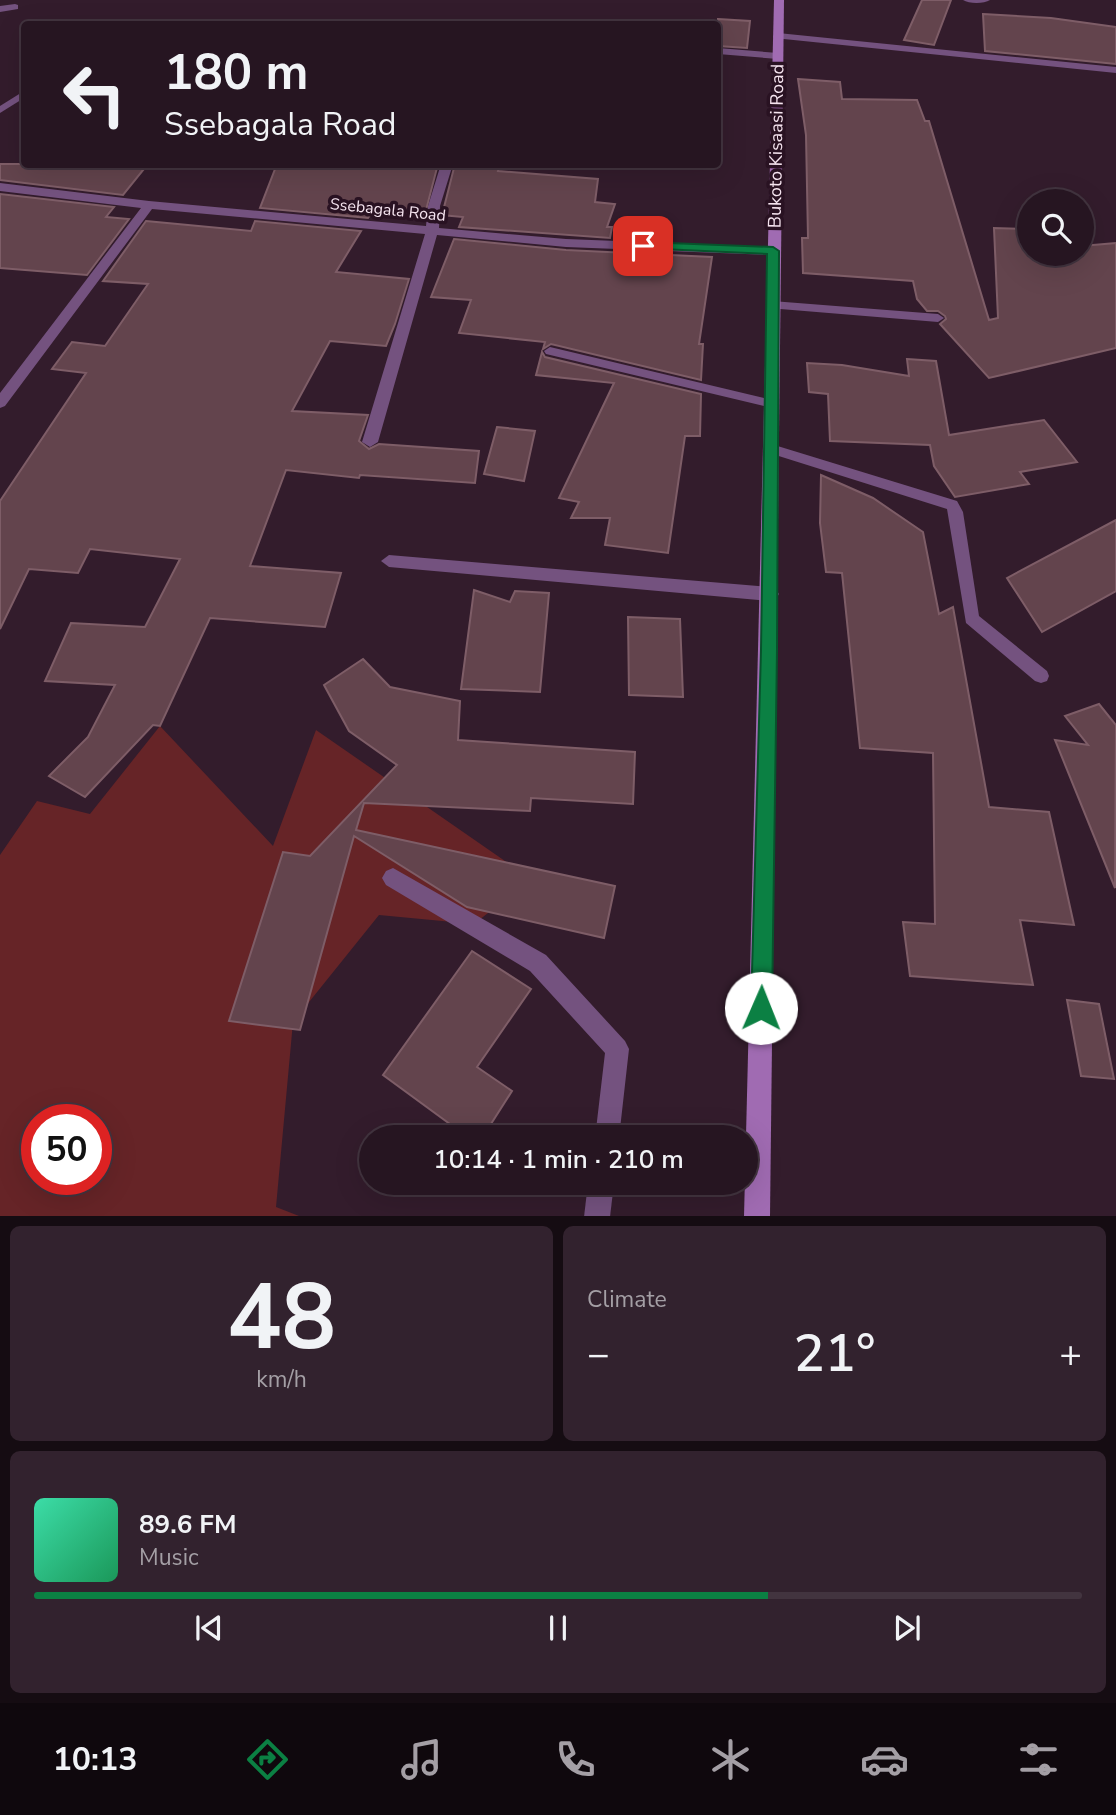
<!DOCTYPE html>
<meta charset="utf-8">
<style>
:root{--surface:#261521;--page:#32222e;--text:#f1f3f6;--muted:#a49fa5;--line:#42343f;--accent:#0b8043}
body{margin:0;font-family:"Nunito Sans",sans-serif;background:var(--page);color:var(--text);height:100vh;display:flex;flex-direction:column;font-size:26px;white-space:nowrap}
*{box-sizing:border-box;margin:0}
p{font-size:23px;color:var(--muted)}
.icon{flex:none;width:38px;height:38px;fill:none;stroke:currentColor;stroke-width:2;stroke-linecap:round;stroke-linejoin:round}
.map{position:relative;height:1216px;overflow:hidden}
.drawer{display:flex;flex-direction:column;gap:10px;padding:10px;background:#150c12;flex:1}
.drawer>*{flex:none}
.guide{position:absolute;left:21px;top:21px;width:700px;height:147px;border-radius:7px;box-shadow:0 7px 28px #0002,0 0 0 2px var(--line);background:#261521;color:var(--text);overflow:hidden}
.buttons{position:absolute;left:1017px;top:189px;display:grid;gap:14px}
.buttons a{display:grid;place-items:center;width:77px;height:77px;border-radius:50%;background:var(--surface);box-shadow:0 7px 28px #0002,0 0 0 2px var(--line);font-size:35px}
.speed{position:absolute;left:21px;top:1104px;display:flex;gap:14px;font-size:35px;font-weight:700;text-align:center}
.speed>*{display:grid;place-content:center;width:91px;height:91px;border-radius:50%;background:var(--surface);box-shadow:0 7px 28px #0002,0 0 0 2px var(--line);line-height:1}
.speed .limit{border:10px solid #d22;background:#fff;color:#111}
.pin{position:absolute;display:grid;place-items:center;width:60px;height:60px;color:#fff;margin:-30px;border-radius:14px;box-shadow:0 4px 10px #0006}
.me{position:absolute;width:77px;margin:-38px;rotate:1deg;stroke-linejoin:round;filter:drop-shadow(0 0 5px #0008)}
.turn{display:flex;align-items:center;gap:24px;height:147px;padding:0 28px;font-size:32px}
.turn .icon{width:91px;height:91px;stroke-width:2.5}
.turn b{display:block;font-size:49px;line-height:60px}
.big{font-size:52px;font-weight:600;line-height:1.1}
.drawer .widget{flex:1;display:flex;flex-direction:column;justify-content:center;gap:10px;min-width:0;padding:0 24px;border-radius:10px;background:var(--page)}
.drawer .dial{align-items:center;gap:0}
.dial b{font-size:91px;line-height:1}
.song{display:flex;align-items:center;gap:21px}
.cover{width:84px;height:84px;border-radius:10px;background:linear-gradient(135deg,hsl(160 70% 55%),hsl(150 70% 35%))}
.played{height:7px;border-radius:4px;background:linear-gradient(90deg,var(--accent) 70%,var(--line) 70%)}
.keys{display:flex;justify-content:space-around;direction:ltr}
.heat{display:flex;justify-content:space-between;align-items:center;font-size:38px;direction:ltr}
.drawer .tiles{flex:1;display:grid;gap:10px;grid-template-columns:1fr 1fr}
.widget:last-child{grid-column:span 2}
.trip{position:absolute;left:359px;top:1125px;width:399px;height:70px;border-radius:35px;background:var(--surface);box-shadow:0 7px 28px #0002,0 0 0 2px var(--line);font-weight:600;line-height:70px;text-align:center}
.menu{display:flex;height:112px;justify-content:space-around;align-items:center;background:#0f080d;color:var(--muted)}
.menu .icon{width:49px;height:49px}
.menu .active{color:var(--accent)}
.menu b{font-size:32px;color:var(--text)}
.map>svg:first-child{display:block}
.green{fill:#662427;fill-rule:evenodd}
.building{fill:#63444d;stroke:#7e5d67;stroke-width:2}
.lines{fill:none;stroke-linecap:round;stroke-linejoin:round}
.lane{fill:#74527f;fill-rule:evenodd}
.street{fill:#74527f;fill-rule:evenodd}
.secondary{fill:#a06bb2;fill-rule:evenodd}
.route{fill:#0b8043;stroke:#07532c;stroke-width:2}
.labels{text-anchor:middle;stroke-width:7;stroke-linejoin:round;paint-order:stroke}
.far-street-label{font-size:16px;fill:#f5e4ef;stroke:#291222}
.street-label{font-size:18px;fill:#f5e4ef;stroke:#291222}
</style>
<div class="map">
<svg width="1116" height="1217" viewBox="0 0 1116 1217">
<rect width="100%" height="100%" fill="#331c2c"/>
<!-- green -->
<path class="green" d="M160,726L273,846L316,730L518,870L488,913L474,924L379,915L293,1022L276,1207L299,1216L0,1217V855L37,801L90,814ZM37,1120H96V1180H37Z"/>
<!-- building -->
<g class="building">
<polygon points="922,0 951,0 934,45 904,40"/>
<polygon points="983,14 1051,18 1116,27 1116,64 985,51"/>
<polygon points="718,19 750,21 747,48 718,46"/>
<polygon points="798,79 840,82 842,99 917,100 925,121 929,121 989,320 998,318 994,228 1027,229 1029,254 1082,254 1082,246 1116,243 1116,348 989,378 940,324 946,319 945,316 938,311 927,311 917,299 913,281 803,273 802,238 808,238 806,135"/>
<polygon points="0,164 148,164 123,195 0,180"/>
<polygon points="277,164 438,164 425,214 373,211 368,218 260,208"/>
<polygon points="455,164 500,164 498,171 598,179 595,202 615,204 607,227 612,227 610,238 459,227 463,217 442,215"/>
<polygon points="0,194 114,207 106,217 129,219 87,275 0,268"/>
<polygon points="146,221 251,231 255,221 361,231 336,272 409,279 395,324 386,346 330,341 292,411 368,415 359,441 369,449 379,444 479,451 475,483 360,475 359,478 286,470 250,566 341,573 325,627 210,618 160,726 153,725 85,797 49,776 88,737 115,685 45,681 71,623 145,627 180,559 90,549 78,573 29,569 0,629 0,501 86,373 52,369 72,342 105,346 148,284 103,281"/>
<polygon points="454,239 566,250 712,257 699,344 703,344 701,380 551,344 543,349 545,342 459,333 471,300 431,297"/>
<polygon points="542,352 545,357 701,394 700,436 685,436 668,553 605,545 610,518 571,518 579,502 559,498 614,383 536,375"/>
<polygon points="907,359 936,361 949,435 1044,420 1077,462 1020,472 1029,484 955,497 934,466 930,445 830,441 828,394 809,392 807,363 842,365 909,376"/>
<polygon points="497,427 535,431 524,481 484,474"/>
<polygon points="821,475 873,498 923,532 939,614 953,607 989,807 1049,812 1074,925 1020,920 1033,985 910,976 903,922 935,924 933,753 860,748 842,573 826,572 820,523"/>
<polygon points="1116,520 1116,591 1042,632 1007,578"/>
<polygon points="474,590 510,602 515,591 549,593 540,692 461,689"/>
<polygon points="628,617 680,619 683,697 629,695"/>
<polygon points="363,659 390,687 460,701 458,740 635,752 633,804 531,798 530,811 364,803 356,830 615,886 604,938 467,907 354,836 300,1030 229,1021 283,852 310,856 397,765 349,731 324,685"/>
<polygon points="1099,704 1116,725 1115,888 1055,740 1088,745 1065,716"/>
<polygon points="472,951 531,989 477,1067 512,1091 482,1138 469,1138 383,1075"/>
<polygon points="1067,1000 1099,1004 1114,1079 1081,1076"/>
</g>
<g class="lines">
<!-- lane -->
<g class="lane">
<path d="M963,0H990C984,4 969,4 963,0Z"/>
<polygon points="24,91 24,98 0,113 0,106"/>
<polygon points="772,301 938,314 944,318 938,322 768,308 768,302"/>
<polygon points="550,347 772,400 779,404 772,408 546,354 544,351"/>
<polygon points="771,444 957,501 963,512 979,616 1047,671 1049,676 1047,681 1041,683 1035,681 966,623 947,509 766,452 764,449"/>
</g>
<!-- street -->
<g class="street">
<polygon points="15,4 18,5 18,9 0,12 0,6"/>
<polygon points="778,33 1116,67 1116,73 774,38 773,36"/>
<polygon points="718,48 778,53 783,56 778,59 718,54"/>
<polygon points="441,164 453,164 440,206 439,228 566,239 773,247 779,251 773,255 566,247 437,235 378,442 370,447 362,442 425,234 152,209 5,406 0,408 0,393 141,208 0,191 0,183 149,201 426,226 428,206"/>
<polygon points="389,555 770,587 776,589 779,594 776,599 770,601 389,567 381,561"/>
<polygon points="393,868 546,955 625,1041 629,1049 619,1138 595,1138 605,1053 530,971 386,885 382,878 386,871"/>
<polygon points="588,1183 614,1183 610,1217 584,1217"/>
</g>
<!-- secondary -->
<polygon class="secondary" points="774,0 784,0 770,1217 744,1217"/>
</g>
<!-- route -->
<polygon class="route" points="643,242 773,247 779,251 777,650 772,1008 769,1015 761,1019 754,1015 751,1008 761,650 767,254 639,248 637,246"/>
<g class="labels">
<!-- far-street labels -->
<g class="far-street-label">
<text transform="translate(388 209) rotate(6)" y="6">Ssebagala Road</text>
</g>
<!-- street labels -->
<g class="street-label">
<text transform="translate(776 146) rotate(-89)" y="6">Bukoto Kisaasi Road</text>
</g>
</g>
</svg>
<div class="buttons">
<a><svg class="icon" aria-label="search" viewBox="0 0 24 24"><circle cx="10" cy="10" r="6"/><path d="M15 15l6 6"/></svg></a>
</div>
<div class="speed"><div class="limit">50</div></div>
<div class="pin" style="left:643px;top:246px;background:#d93025"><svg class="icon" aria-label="arrive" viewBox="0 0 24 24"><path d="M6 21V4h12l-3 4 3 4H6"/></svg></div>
<svg class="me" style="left:761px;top:1008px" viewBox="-20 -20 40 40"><circle r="19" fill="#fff"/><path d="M0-13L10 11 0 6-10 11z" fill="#0b8043"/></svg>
<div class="trip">10:14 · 1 min · 210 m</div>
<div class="guide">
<div class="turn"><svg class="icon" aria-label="left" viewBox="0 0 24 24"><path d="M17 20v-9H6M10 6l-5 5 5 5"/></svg><div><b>180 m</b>Ssebagala Road</div></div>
</div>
</div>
<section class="drawer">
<div class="tiles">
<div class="widget dial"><b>48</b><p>km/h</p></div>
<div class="widget"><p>Climate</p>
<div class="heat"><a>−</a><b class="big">21°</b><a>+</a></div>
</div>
<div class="widget">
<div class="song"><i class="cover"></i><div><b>89.6 FM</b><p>Music</p></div></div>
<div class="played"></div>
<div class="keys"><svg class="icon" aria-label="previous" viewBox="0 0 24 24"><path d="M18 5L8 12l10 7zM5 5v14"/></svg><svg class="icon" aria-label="pause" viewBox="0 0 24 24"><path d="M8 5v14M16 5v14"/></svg><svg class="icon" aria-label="next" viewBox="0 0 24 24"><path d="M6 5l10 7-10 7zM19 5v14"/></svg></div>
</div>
</div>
</section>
<nav class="menu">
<b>10:13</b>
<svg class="icon active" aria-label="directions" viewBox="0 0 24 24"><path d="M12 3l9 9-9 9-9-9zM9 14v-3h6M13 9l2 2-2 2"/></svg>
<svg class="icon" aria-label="music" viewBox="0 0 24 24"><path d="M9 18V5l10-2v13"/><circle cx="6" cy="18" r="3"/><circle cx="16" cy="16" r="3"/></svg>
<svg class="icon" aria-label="phone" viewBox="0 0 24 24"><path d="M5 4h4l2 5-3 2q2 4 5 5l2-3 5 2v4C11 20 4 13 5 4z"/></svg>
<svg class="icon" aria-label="climate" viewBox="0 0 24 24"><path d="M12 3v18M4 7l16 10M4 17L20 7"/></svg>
<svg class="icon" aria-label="car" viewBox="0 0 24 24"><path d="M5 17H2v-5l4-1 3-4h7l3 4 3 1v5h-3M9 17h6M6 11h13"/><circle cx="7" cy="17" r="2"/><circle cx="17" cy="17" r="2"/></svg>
<svg class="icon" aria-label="filters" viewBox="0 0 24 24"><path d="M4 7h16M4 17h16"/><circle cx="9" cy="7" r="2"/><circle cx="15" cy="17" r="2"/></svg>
</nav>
